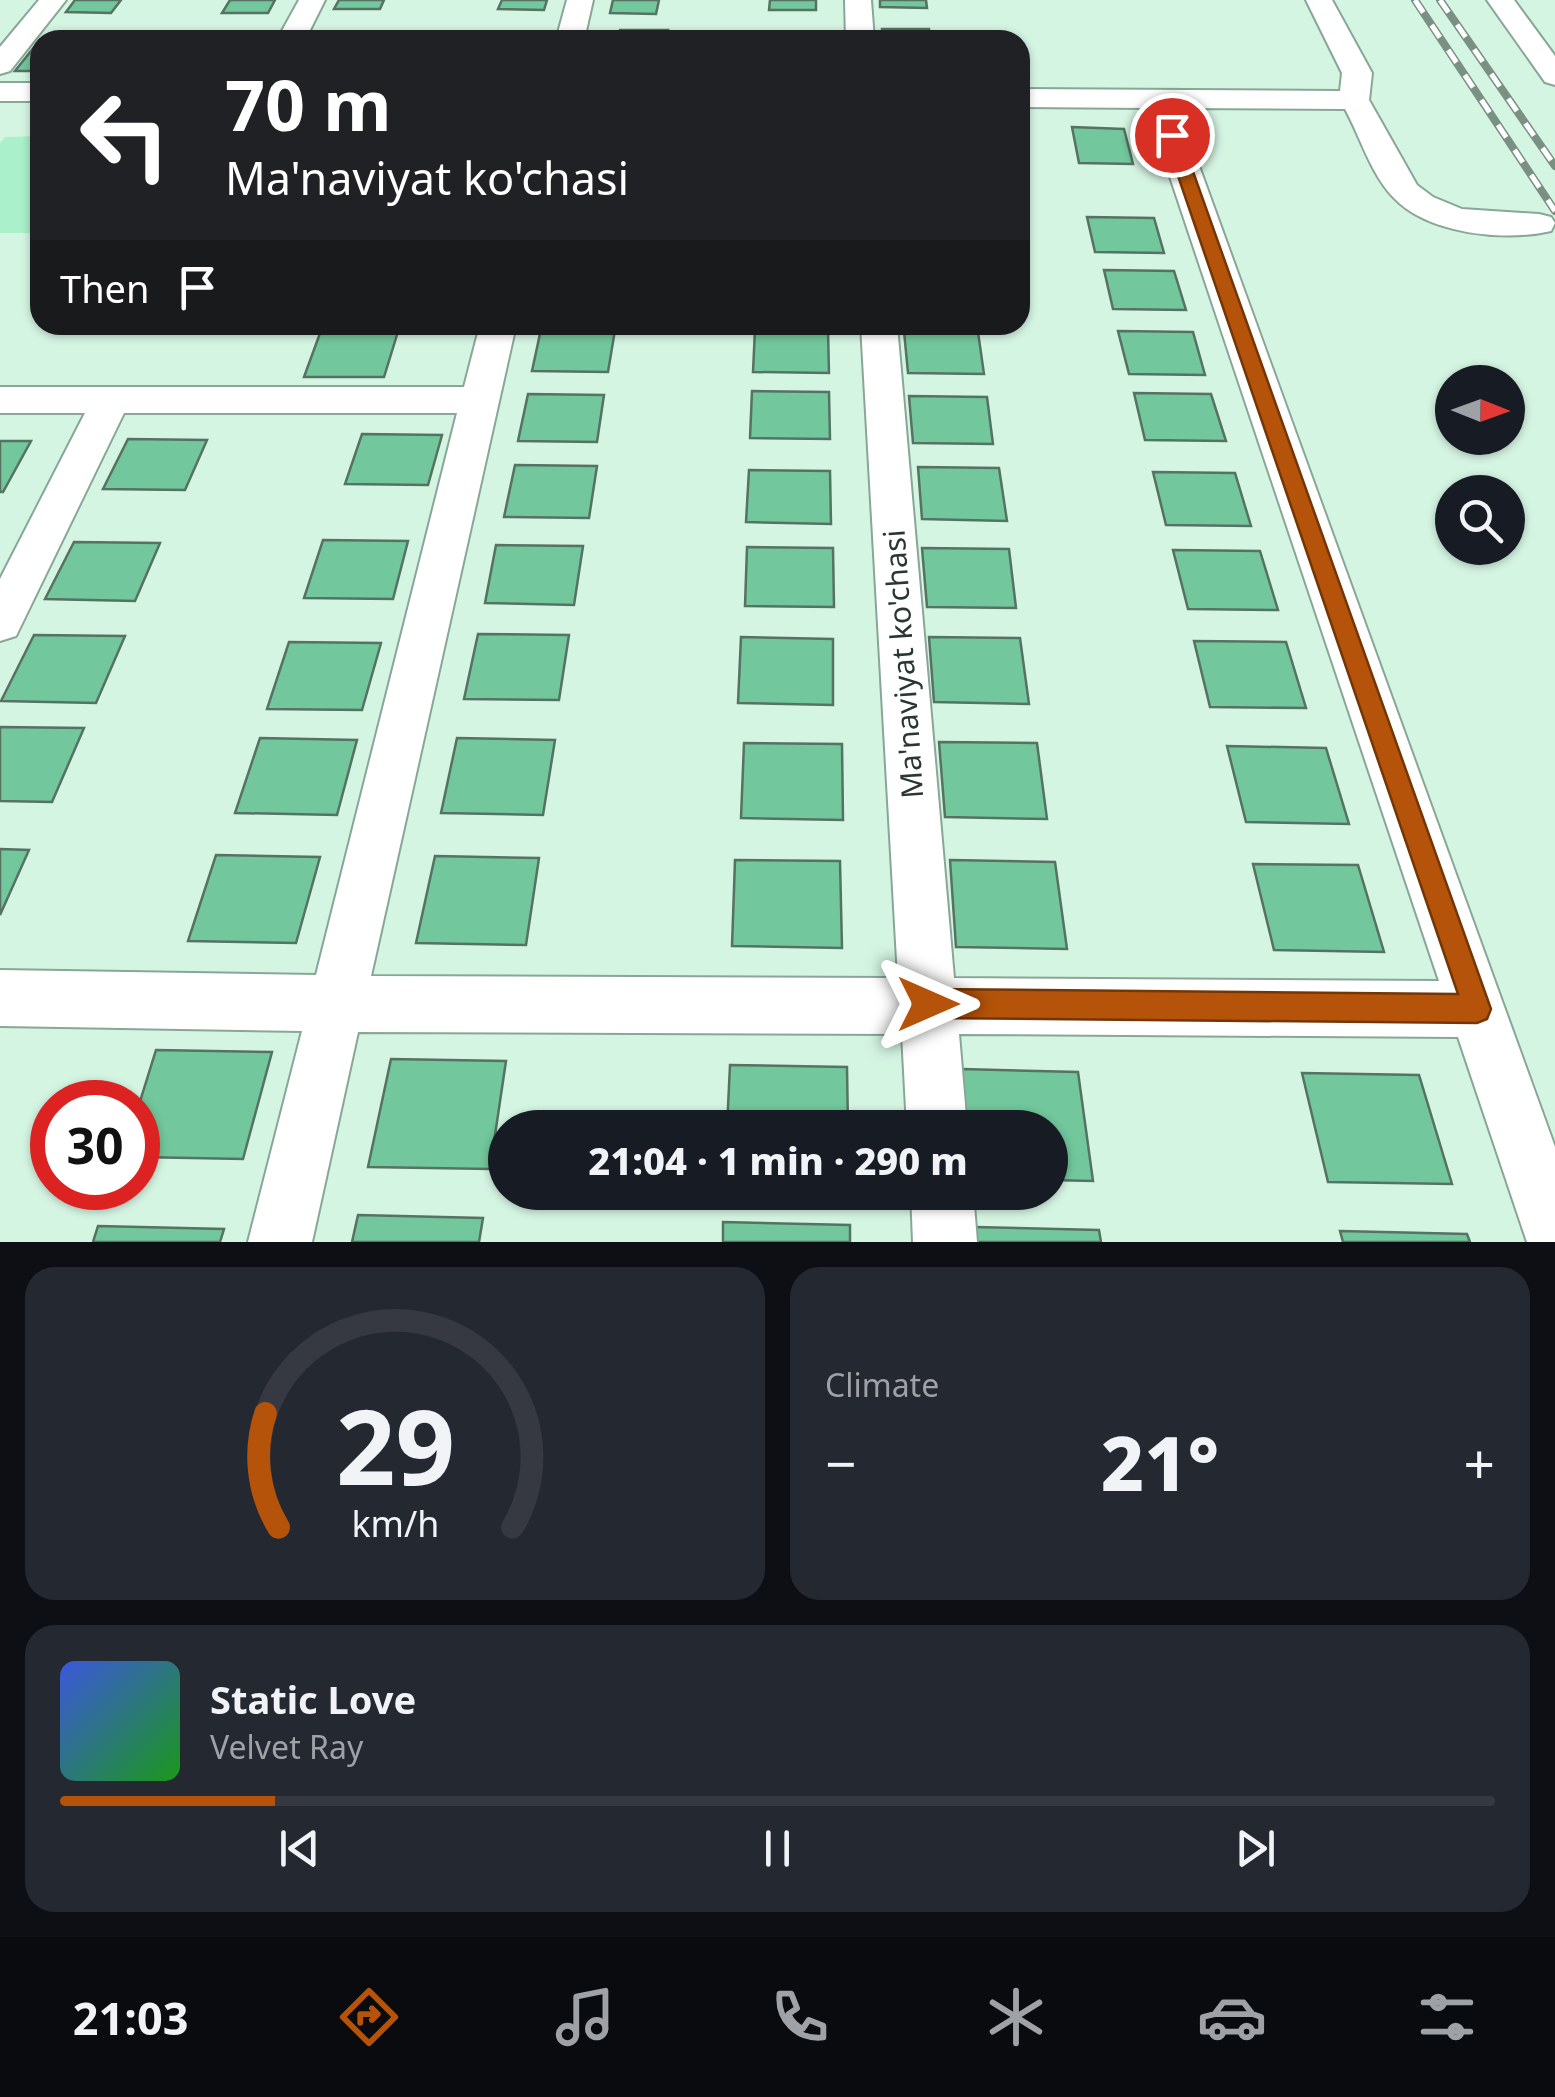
<!DOCTYPE html>
<meta charset="utf-8">
<style>
:root{--surface:#171b24;--page:#242831;--text:#f1f3f6;--muted:#9ea1a6;--line:#363941;--accent:#b45309}
body{margin:0;font-family:"Noto Sans",sans-serif;background:var(--page);color:var(--text);height:100vh;display:flex;flex-direction:column;font-size:38px;white-space:nowrap}
*{box-sizing:border-box;margin:0}
p{font-size:32px;color:var(--muted)}
.icon{flex:none;width:55px;height:55px;fill:none;stroke:currentColor;stroke-width:2;stroke-linecap:round;stroke-linejoin:round}
.map{position:relative;height:1242px;overflow:hidden}
.details{display:flex;flex-direction:column;gap:25px;padding:25px;background:#0d0f14;flex:1}
.details>*{flex:none}
.top-card{position:absolute;left:30px;top:30px;width:1000px;height:305px;border-radius:30px;box-shadow:0 2px 8px #0004;background:#202124;color:#fff;overflow:hidden}
.needle{width:65px;rotate:91deg}
.fabs{position:absolute;left:1435px;top:365px;display:grid;gap:20px}
.fabs a{display:grid;place-items:center;width:90px;height:90px;border-radius:50%;background:var(--surface);box-shadow:0 2px 8px #0004;font-size:50px}
.speed{position:absolute;left:30px;top:1080px;display:flex;gap:20px;font-size:50px;font-weight:700;text-align:center}
.speed>*{display:grid;place-content:center;width:130px;height:130px;border-radius:50%;background:var(--surface);box-shadow:0 2px 8px #0004;line-height:1}
.speed .limit{border:15px solid #d22;background:#fff;color:#111}
.pin{position:absolute;display:grid;place-items:center;width:85px;height:85px;color:#fff;margin:-42px;border:5px solid #fff;border-radius:50%;box-shadow:0 2px 10px #0007}
.me{position:absolute;width:110px;margin:-55px;rotate:90deg;stroke-linejoin:round;filter:drop-shadow(0 0 8px #0008)}
.turn{display:flex;align-items:center;gap:35px;height:210px;padding:0 30px;font-size:45px}
.turn .icon{width:130px;height:130px;stroke-width:2.5}
.turn b{display:block;font-size:70px;line-height:85px}
.then{display:flex;align-items:center;height:95px;padding:0 30px;background:#0003;gap:20px;font-size:38px}
.big{font-size:75px;font-weight:800;line-height:1.1}
.details .tile{flex:1;display:flex;flex-direction:column;justify-content:center;gap:15px;min-width:0;padding:0 35px;border-radius:30px;background:var(--page)}
.details .dial{align-items:center;gap:0}
.dial svg{height:260px;overflow:visible;fill:none;stroke:var(--line);stroke-width:7;stroke-linecap:round;text-anchor:middle}
.dial text{fill:var(--text);stroke:none}
.song{display:flex;align-items:center;gap:30px}
.cover{width:120px;height:120px;border-radius:15px;background:linear-gradient(135deg,hsl(230 70% 55%),hsl(120 70% 35%))}
.played{height:10px;border-radius:5px;background:linear-gradient(90deg,var(--accent) 15%,var(--line) 15%)}
.keys{display:flex;justify-content:space-around;direction:ltr}
.heat{display:flex;justify-content:space-between;align-items:center;font-size:55px;direction:ltr}
.details .tiles{flex:1;display:grid;gap:25px;grid-template-columns:1fr 1fr}
.tile:last-child{grid-column:span 2}
.trip{position:absolute;left:488px;top:1110px;width:580px;height:100px;border-radius:50px;background:var(--surface);box-shadow:0 2px 8px #0004;font-weight:800;line-height:100px;text-align:center}
.menu{display:flex;height:160px;justify-content:space-around;align-items:center;background:#090b0e;color:var(--muted)}
.menu .icon{width:70px;height:70px}
.menu .selected{color:var(--accent)}
.menu b{font-size:45px;color:var(--text)}
.map>svg:first-child{display:block}
.green{fill:#aaf0ca}
.building{fill:#72c79c;stroke:#567262;stroke-width:2.5}
.lines{fill:none;stroke-linecap:round;stroke-linejoin:round}
.minor-casing{stroke:#89a696;stroke-width:4}
.minor{fill:#fff;fill-rule:evenodd}
.rail-casing{stroke:#7a9083;stroke-width:8}
.rail{stroke:#fff;stroke-width:5;stroke-dasharray:15;stroke-linecap:butt}
.route{fill:#b45309;stroke:#753606;stroke-width:2.5}
.labels{text-anchor:middle;stroke-width:8;stroke-linejoin:round;paint-order:stroke}
.street-label{font-size:30px;fill:#2a3730;stroke:#fff}
</style>
<div class="map">
<svg width="1555" height="1242" viewBox="0 0 1555 1242">
<rect width="100%" height="100%" fill="#d5f5e3"/>
<!-- green -->
<polygon class="green" points="40,136 40,233 0,233 0,143 5,137"/>
<!-- building -->
<g class="building">
<polygon points="75,0 121,0 111,13 66,12"/>
<polygon points="230,0 275,0 268,13 222,13"/>
<polygon points="339,0 384,0 380,9 334,9"/>
<polygon points="502,0 547,0 544,10 498,9"/>
<polygon points="613,0 659,0 656,14 610,13"/>
<polygon points="770,0 816,0 816,10 769,10"/>
<polygon points="880,0 926,0 927,8 880,7"/>
<polygon points="882,29 929,29 931,40 883,40"/>
<polygon points="620,30 668,30 666,40 618,40"/>
<polygon points="39,41 40,71 15,71"/>
<polygon points="1072,127 1124,129 1133,164 1079,163"/>
<polygon points="1087,217 1154,218 1164,253 1095,252"/>
<polygon points="1104,270 1174,271 1186,310 1113,309"/>
<polygon points="323,325 400,325 384,377 304,377"/>
<polygon points="541,329 615,330 608,372 532,371"/>
<polygon points="755,329 828,330 829,373 753,372"/>
<polygon points="904,331 978,332 984,374 908,373"/>
<polygon points="1118,331 1193,332 1205,375 1129,374"/>
<polygon points="752,391 829,392 830,439 750,438"/>
<polygon points="1134,393 1211,394 1226,441 1145,440"/>
<polygon points="528,394 604,395 597,442 518,441"/>
<polygon points="909,396 987,397 993,444 913,443"/>
<polygon points="362,434 442,435 428,485 345,484"/>
<polygon points="128,439 207,440 185,490 103,489"/>
<polygon points="0,441 31,441 3,492 0,492"/>
<polygon points="515,465 597,466 589,518 504,517"/>
<polygon points="918,467 999,468 1007,521 922,519"/>
<polygon points="749,470 830,471 831,524 746,522"/>
<polygon points="1153,472 1235,473 1251,526 1166,525"/>
<polygon points="323,540 408,541 393,599 304,598"/>
<polygon points="74,542 160,543 135,601 45,599"/>
<polygon points="496,545 583,546 574,605 485,603"/>
<polygon points="747,547 833,548 834,607 745,606"/>
<polygon points="922,548 1009,549 1016,608 927,607"/>
<polygon points="1173,550 1260,551 1278,610 1188,609"/>
<polygon points="478,634 569,635 559,700 464,699"/>
<polygon points="34,635 125,636 96,703 1,701"/>
<polygon points="741,637 833,639 833,705 738,703"/>
<polygon points="929,637 1020,638 1029,704 934,702"/>
<polygon points="1194,641 1286,642 1306,708 1210,707"/>
<polygon points="289,642 381,643 362,710 267,709"/>
<polygon points="0,727 84,728 52,802 0,801"/>
<polygon points="260,738 357,740 337,815 235,813"/>
<polygon points="457,738 555,740 543,815 441,813"/>
<polygon points="939,742 1037,743 1047,819 945,817"/>
<polygon points="744,743 842,744 843,820 741,818"/>
<polygon points="1227,746 1326,748 1349,824 1246,822"/>
<polygon points="0,849 29,850 0,915"/>
<polygon points="216,855 320,857 296,943 188,941"/>
<polygon points="435,856 539,858 526,945 416,943"/>
<polygon points="735,860 840,861 842,948 732,946"/>
<polygon points="950,860 1055,862 1067,949 956,947"/>
<polygon points="1253,864 1358,865 1384,952 1274,950"/>
<polygon points="156,1050 272,1052 243,1159 138,1157 138,1108"/>
<polygon points="391,1059 506,1061 490,1169 368,1167"/>
<polygon points="730,1065 847,1067 848,1128 727,1128"/>
<polygon points="962,1069 1078,1072 1093,1181 1050,1180 1050,1128 966,1128"/>
<polygon points="1302,1073 1419,1075 1452,1184 1328,1182"/>
<polygon points="358,1215 483,1218 479,1242 352,1242"/>
<polygon points="723,1222 850,1225 850,1242 723,1242"/>
<polygon points="98,1226 224,1229 220,1242 93,1242"/>
<polygon points="974,1227 1099,1230 1101,1242 975,1242"/>
<polygon points="1340,1231 1467,1234 1470,1242 1343,1242"/>
</g>
<g class="lines">
<!-- minor casing -->
<g class="minor-casing">
<g id="minor">
<polygon points="39,0 66,0 10,71 0,74 0,47"/>
<polygon points="299,0 325,0 305,40 277,40"/>
<polygon points="567,0 593,0 584,40 556,40"/>
<polygon points="845,0 871,0 874,40 846,40"/>
<path d="M1306,0H1332L1372,73L1369,100L1417,185L1433,197L1462,209L1539,214L1551,217L1555,223L1551,231C1505,242 1428,234 1394,198C1370,173 1361,138 1345,109L1178,108L1555,1147V1242H1527L1458,1037L959,1034L967,1128H907L902,1034L358,1032L312,1242H248L302,1031L0,1026V970L316,975L457,413H124L16,636L0,641V579L85,413H0V387H464L480,325H516L371,976L898,978L861,325H897L954,978L1439,981L1147,108L1020,107V89L1340,91L1342,73Z"/>
<polygon points="1487,0 1514,0 1555,56 1555,85 1545,82"/>
<rect x="0" y="83" width="40" height="18"/>
<polygon points="911,1192 973,1192 977,1242 913,1242"/>
</g>
</g>
<!-- minor -->
<use href="#minor" class="minor"/>
<!-- rail casing -->
<g class="rail-casing">
<g id="rail">
<polyline points="1415,0 1555,211"/>
<polyline points="1440,0 1555,166"/>
</g>
</g>
<!-- rail -->
<use href="#rail" class="rail"/>
</g>
<!-- route -->
<polygon class="route" points="1172,130 1180,135 1491,1009 1487,1019 1477,1023 928,1018 918,1014 914,1004 918,993 928,989 1458,994 1164,135"/>
<g class="labels">
<!-- street labels -->
<g class="street-label">
<text transform="translate(904 664) rotate(-94)" y="10">Ma'naviyat ko'chasi</text>
</g>
</g>
</svg>
<div class="fabs">
<a><svg class="needle" viewBox="-14 -14 28 28"><path d="M0-13l5 13h-10z" fill="#e53935"/><path d="M0 13l5-13h-10z" fill="#9ea1a6"/></svg></a>
<a><svg class="icon" aria-label="search" viewBox="0 0 24 24"><circle cx="10" cy="10" r="6"/><path d="M15 15l6 6"/></svg></a>
</div>
<div class="speed"><div class="limit">30</div></div>
<div class="pin" style="left:1172px;top:135px;background:#d93025"><svg class="icon" aria-label="arrive" viewBox="0 0 24 24"><path d="M6 21V4h12l-3 4 3 4H6"/></svg></div>
<svg class="me" style="left:928px;top:1004px" viewBox="-20 -20 40 40"><path d="M0-17L14 15 0 8-14 15z" fill="#b45309" stroke="#fff" stroke-width="4"/></svg>
<div class="trip">21:04 · 1 min · 290 m</div>
<div class="top-card">
<div class="turn"><svg class="icon" aria-label="left" viewBox="0 0 24 24"><path d="M17 20v-9H6M10 6l-5 5 5 5"/></svg><div><b>70 m</b>Ma'naviyat ko'chasi</div></div>
<div class="then">Then<svg class="icon" aria-label="arrive" viewBox="0 0 24 24"><path d="M6 21V4h12l-3 4 3 4H6"/></svg></div>
</div>
</div>
<section class="details">
<div class="tiles">
<div class="tile dial"><svg viewBox="0 0 100 80">
<path d="M14 69A42 42 0 1 1 86 69"/>
<path d="M14 69A42 42 0 0 1 10 34" stroke="#b45309"/>
<text x="50" y="56" font-size="32" font-weight="700">29</text>
<text x="50" y="72" font-size="11">km/h</text>
</svg></div>
<div class="tile"><p>Climate</p>
<div class="heat"><a>−</a><b class="big">21°</b><a>+</a></div>
</div>
<div class="tile">
<div class="song"><i class="cover"></i><div><b>Static Love</b><p>Velvet Ray</p></div></div>
<div class="played"></div>
<div class="keys"><svg class="icon" aria-label="previous" viewBox="0 0 24 24"><path d="M18 5L8 12l10 7zM5 5v14"/></svg><svg class="icon" aria-label="pause" viewBox="0 0 24 24"><path d="M8 5v14M16 5v14"/></svg><svg class="icon" aria-label="next" viewBox="0 0 24 24"><path d="M6 5l10 7-10 7zM19 5v14"/></svg></div>
</div>
</div>
</section>
<nav class="menu">
<b>21:03</b>
<svg class="icon selected" aria-label="directions" viewBox="0 0 24 24"><path d="M12 3l9 9-9 9-9-9zM9 14v-3h6M13 9l2 2-2 2"/></svg>
<svg class="icon" aria-label="music" viewBox="0 0 24 24"><path d="M9 18V5l10-2v13"/><circle cx="6" cy="18" r="3"/><circle cx="16" cy="16" r="3"/></svg>
<svg class="icon" aria-label="phone" viewBox="0 0 24 24"><path d="M5 4h4l2 5-3 2q2 4 5 5l2-3 5 2v4C11 20 4 13 5 4z"/></svg>
<svg class="icon" aria-label="climate" viewBox="0 0 24 24"><path d="M12 3v18M4 7l16 10M4 17L20 7"/></svg>
<svg class="icon" aria-label="car" viewBox="0 0 24 24"><path d="M5 17H2v-5l4-1 3-4h7l3 4 3 1v5h-3M9 17h6M6 11h13"/><circle cx="7" cy="17" r="2"/><circle cx="17" cy="17" r="2"/></svg>
<svg class="icon" aria-label="filters" viewBox="0 0 24 24"><path d="M4 7h16M4 17h16"/><circle cx="9" cy="7" r="2"/><circle cx="15" cy="17" r="2"/></svg>
</nav>
